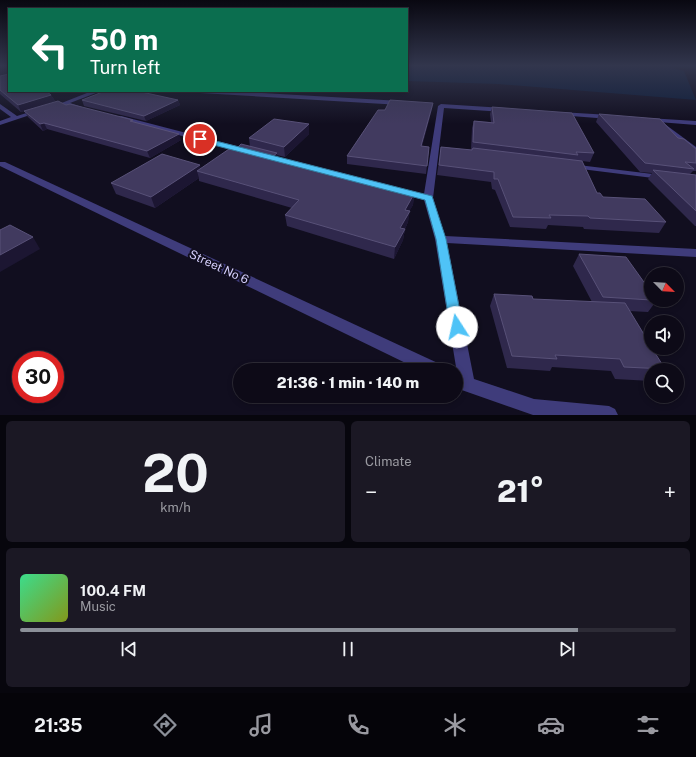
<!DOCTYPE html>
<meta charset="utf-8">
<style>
:root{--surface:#0d0a17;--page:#1b1824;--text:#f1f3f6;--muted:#9a9aa1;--line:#2d2b36;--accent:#8c9099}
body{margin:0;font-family:"Public Sans",sans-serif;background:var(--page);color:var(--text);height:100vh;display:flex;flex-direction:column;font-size:15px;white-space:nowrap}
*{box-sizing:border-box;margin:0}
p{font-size:13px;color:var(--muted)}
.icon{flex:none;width:22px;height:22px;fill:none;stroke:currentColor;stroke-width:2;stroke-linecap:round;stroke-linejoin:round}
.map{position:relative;height:415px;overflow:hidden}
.drawer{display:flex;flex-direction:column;gap:6px;padding:6px;background:#07060d;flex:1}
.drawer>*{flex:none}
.hud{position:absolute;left:8px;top:8px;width:400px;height:84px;border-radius:0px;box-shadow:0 2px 6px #0003,0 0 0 1px var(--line);background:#0b6e4f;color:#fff;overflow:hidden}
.needle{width:26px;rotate:114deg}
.fabs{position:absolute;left:644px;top:267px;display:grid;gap:8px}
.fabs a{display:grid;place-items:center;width:40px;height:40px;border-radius:50%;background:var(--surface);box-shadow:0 2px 6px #0003,0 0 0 1px var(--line);font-size:20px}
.speed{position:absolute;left:12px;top:351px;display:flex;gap:8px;font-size:20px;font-weight:700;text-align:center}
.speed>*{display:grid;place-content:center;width:52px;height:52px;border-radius:50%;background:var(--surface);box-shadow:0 2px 6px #0003,0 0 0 1px var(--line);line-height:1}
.speed .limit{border:6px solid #d22;background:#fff;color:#111}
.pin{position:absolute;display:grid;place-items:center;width:34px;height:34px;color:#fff;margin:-17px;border:2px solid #fff;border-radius:50%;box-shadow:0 1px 4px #0007}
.me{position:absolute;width:44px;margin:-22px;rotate:350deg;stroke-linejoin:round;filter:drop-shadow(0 0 3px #0008)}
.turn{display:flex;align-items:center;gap:14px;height:84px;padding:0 16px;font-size:18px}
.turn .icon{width:52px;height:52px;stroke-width:2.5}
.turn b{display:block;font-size:28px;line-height:34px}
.big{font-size:30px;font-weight:800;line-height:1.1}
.drawer .card{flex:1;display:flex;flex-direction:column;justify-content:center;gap:6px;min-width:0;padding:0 14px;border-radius:6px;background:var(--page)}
.drawer .dial{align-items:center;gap:0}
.dial b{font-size:52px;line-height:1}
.song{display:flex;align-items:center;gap:12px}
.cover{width:48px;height:48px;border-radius:6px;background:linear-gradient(135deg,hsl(150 70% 55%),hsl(70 70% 35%))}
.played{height:4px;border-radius:2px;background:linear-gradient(90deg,var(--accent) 85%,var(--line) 85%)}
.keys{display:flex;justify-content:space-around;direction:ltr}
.heat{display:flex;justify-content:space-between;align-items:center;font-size:22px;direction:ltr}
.drawer .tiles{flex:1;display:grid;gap:6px;grid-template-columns:1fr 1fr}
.card:last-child{grid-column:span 2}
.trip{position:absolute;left:233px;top:363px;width:230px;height:40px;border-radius:20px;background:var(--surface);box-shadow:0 2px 6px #0003,0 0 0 1px var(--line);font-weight:800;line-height:40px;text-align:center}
.dock{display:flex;height:64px;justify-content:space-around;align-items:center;background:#050409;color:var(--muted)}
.dock .icon{width:28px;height:28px}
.dock .current{color:var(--accent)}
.dock b{font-size:18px;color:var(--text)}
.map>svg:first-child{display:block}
.water{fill:#0c1c3a}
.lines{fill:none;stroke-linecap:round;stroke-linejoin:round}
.lane{fill:#3f3c7b;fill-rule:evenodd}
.street{fill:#3f3c7b;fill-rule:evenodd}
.wall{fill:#2f284c}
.shaded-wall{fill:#1c1632}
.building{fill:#413a5f;stroke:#585178}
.route{fill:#4fc3f7;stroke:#337fa1}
.labels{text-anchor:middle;stroke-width:4;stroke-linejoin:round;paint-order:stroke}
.near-street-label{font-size:12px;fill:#d5cffc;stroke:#110e1f}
</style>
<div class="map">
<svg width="696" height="415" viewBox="0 0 696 415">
<rect width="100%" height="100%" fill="#110e1f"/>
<!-- water -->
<polygon class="water" points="407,66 665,66 684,71 696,100 498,84 407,81"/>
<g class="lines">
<!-- lane -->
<g class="lane">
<polygon points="662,122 696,147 696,152 660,125 659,124"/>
<polygon points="570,164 661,175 665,177 661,179 573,168 570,168 569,166"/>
</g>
<!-- street -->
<g class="street">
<polygon points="92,91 101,91 70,103 82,107 82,109 59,104"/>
<polygon points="197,91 230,91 401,101 404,103 401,105 200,93"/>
<polygon points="0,104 17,116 39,109 42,111 0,125 0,121 11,117 0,109"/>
<polygon points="441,104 504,108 507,110 504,112 444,108 433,198 445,236 696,249 696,257 447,243 474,379 534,399 609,406 615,409 618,415 533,415 456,388 457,373 435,239 424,200 292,166 291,164 295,161 424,194 438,106"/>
<polygon points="560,112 610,115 613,117 610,119 558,115 558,113"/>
<polygon points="121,116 248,149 249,151 245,153 119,119 119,117"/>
<polygon points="648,118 696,121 696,125 646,121 645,120"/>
<polygon points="0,162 5,162 442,365 444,370 420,370 0,166"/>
</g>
</g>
<!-- wall -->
<g class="wall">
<polygon points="0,76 51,95 55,101 21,112 0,94"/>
<polygon points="82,100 178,100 180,105 146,121 84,106"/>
<polygon points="433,103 432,109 422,146 429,147 426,174 347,164 347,156"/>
<polygon points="66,105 134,123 181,140 150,158 47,129 43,131 28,117 24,111"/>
<polygon points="492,107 594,153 590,162 582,161 597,193 603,197 666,222 659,233 584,229 583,227 548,225 546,229 510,227 495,190 492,189 491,182 437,175 441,147 471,150 472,128 474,121 491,122 490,114"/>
<polygon points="599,114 678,138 696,149 696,171 693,171 690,174 696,175 696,226 695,226 648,179 652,173 640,172 596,122"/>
<polygon points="309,124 309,134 285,157 277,155 278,159 308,168 414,194 413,205 409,211 408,222 405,229 403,240 394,259 287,226 285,215 292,208 199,181 199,178 155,208 116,194 111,183 201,168 237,148 250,147 249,138"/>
<polygon points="579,254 657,300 648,312 629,311 665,369 665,370 651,370 651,381 615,379 611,371 552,367 550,371 507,368 490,306 494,294 533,299 592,302 573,266"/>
</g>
<!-- shaded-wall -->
<g class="shaded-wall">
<polygon points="51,95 55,101 21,112 18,105"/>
<polygon points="178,100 180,105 146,121 144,116"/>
<polygon points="433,103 432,109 420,154 421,146"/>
<polygon points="44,123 47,129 43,131 40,124"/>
<polygon points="309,124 309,134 285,157 284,147"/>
<polygon points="179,134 181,140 150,158 147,151"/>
<polygon points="277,153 278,163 272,157"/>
<polygon points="200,165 202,172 197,171 199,178 155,208 151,197"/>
<polygon points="414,194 413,205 404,221 405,210"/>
<polygon points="410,211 408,222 405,229 403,240 394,259 395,247 400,228"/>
<polygon points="33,237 40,249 0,272 0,255"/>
</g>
<!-- building -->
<g class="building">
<polygon points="9,74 9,91 46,91 51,95 18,105 0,90 0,76"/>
<polygon points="105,91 137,91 178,100 144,116 82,100"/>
<polygon points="390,100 433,103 421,146 429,147 427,166 347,156 378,110 385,110"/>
<polygon points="58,101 66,105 70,104 133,120 130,121 179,134 147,151 44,123 40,124 24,111"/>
<polygon points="492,107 572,113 594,153 576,152 578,155 473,142 474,121 494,123"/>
<polygon points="599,114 660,119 678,138 684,139 696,149 696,163 685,162 694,169 645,163"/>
<polygon points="274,119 309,124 284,147 249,138"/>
<polygon points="241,144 277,153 272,157 308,166 308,168 414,194 405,210 410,211 400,228 405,229 395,247 285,215 299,200 197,171 232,147 237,148"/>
<polygon points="441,147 472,150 473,148 582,161 597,193 600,193 603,197 645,199 666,222 590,218 588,216 549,215 551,218 513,217 498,179 494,179 494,172 439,165"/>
<polygon points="162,154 200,165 151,197 111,183"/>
<polygon points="653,170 696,175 696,211"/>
<polygon points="10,225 33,237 0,255 0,230"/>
<polygon points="579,254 626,257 651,292 651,300 603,297"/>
<polygon points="494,294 532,296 533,299 625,303 651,346 651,348 652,348 665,369 624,367 620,359 555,355 557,359 512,356"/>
</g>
<!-- sky -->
<linearGradient id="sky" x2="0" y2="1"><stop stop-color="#090811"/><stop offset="0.53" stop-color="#32364d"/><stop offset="1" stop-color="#32364d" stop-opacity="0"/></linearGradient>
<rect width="696" height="124" fill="url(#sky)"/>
<!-- route -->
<polygon class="route" points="200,137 432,196 446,239 463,327 461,330 457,332 452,330 450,327 436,239 425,200 198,141 197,139"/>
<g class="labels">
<!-- near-street labels -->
<g class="near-street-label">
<text transform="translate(219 267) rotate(25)" y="4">Street No 6</text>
</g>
</g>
</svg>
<div class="fabs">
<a><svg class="needle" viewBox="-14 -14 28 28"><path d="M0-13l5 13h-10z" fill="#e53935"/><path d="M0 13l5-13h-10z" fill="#9a9aa1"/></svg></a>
<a><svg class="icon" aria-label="sound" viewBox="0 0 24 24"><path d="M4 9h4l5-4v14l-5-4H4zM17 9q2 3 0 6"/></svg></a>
<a><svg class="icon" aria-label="search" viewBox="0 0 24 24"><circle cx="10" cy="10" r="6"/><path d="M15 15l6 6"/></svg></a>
</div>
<div class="speed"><div class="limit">30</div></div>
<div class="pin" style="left:200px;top:139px;background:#d93025"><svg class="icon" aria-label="arrive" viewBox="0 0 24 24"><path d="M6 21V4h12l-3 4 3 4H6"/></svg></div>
<svg class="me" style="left:457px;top:327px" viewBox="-20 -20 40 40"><circle r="19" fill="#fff"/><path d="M0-13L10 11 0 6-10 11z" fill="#4fc3f7"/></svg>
<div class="trip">21:36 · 1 min · 140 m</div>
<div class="hud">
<div class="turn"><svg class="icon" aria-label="left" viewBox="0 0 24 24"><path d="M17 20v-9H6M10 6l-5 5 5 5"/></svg><div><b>50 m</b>Turn left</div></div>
</div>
</div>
<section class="drawer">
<div class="tiles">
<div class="card dial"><b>20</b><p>km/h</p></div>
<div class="card"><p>Climate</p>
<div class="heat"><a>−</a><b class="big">21°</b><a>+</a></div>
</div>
<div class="card">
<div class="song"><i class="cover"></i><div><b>100.4 FM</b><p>Music</p></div></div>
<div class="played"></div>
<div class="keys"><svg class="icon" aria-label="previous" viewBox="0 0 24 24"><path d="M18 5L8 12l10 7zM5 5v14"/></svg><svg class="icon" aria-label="pause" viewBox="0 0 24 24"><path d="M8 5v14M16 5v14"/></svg><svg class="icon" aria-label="next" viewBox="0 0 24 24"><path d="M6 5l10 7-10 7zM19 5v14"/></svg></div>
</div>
</div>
</section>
<nav class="dock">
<b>21:35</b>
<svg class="icon current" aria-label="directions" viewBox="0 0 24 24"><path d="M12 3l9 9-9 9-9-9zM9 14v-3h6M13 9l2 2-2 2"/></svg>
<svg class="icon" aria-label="music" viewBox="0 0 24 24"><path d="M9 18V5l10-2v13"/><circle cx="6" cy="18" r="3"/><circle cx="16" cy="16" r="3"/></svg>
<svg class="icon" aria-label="phone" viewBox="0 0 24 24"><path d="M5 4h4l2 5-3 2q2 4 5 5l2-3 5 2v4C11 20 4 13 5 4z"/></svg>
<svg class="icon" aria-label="climate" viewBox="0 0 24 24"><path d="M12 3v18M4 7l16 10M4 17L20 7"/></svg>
<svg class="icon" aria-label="car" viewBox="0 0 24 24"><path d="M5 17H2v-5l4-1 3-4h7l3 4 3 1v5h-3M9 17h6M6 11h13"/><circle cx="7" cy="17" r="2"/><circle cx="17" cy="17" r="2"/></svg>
<svg class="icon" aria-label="filters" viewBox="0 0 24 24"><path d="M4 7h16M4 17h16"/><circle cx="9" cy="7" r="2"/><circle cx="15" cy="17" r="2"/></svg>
</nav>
